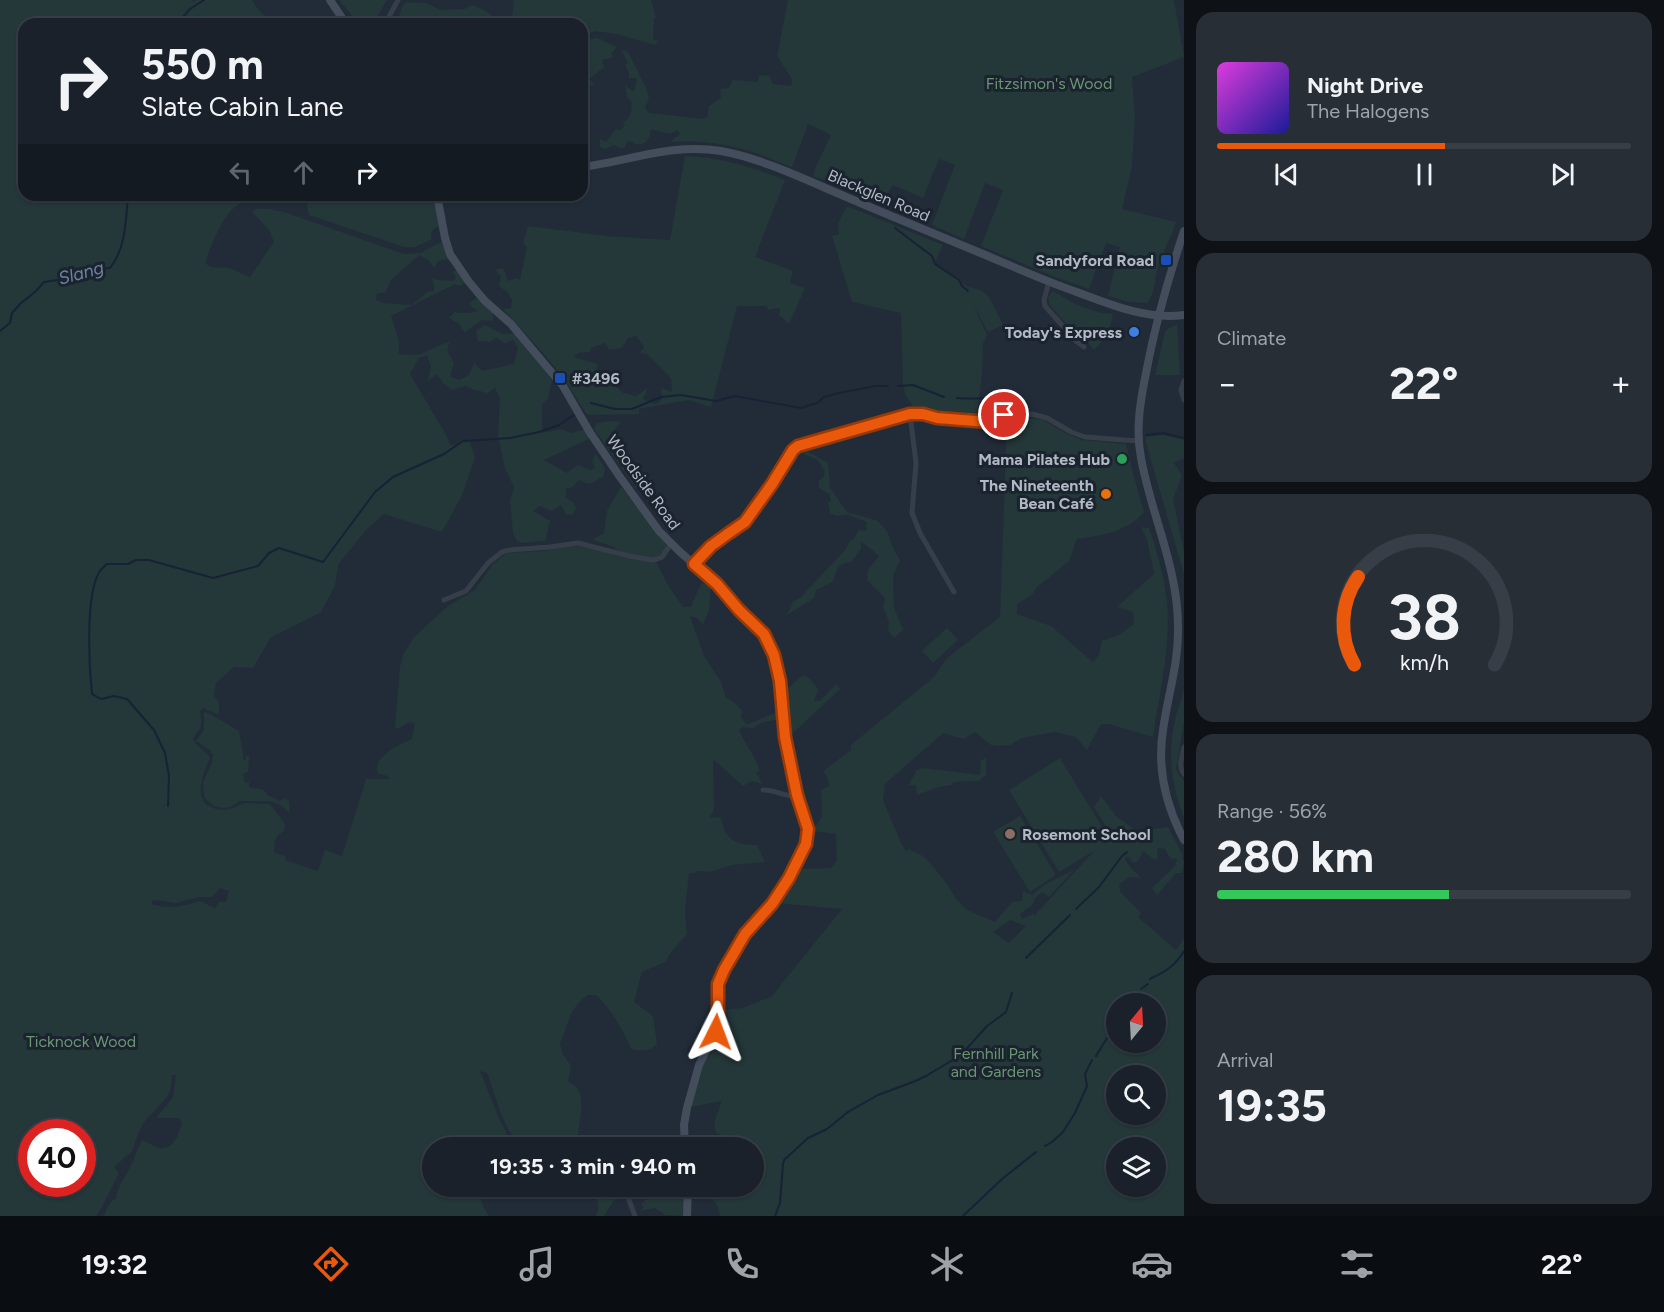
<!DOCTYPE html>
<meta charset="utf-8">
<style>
:root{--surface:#1a212a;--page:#272e36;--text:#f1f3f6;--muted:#9fa3a8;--line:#383e47;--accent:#ea580c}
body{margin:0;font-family:Figtree,sans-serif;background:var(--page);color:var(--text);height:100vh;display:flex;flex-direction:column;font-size:22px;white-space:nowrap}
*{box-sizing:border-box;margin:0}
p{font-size:20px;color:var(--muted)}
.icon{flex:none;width:33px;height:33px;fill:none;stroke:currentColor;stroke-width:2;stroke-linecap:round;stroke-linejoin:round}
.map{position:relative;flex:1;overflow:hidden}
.panel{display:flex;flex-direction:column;gap:12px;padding:12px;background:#0e1217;width:480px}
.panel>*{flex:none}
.hud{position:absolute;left:18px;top:18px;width:570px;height:183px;border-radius:18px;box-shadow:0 2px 4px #0004,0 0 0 2px var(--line);background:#1a212a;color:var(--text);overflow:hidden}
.needle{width:39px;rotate:18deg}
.fabs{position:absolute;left:1106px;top:993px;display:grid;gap:12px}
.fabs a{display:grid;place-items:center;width:60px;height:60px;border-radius:50%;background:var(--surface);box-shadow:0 2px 4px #0004,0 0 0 2px var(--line);font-size:30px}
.speed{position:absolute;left:18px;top:1119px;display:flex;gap:12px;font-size:30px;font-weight:700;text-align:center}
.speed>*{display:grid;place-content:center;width:78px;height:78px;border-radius:50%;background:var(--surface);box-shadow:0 2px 4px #0004,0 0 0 2px var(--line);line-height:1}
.speed .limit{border:9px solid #d22;background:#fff;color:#111}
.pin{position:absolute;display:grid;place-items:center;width:51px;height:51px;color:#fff;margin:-26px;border:3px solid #fff;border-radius:50%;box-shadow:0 2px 6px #0007}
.me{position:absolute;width:66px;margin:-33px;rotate:3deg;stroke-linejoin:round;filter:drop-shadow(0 0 4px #0008)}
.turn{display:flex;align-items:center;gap:21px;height:126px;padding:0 24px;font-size:27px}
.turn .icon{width:78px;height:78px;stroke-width:2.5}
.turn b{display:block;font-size:42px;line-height:51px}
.lanes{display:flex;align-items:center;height:57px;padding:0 24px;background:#0003;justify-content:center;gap:30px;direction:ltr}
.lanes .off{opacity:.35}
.big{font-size:45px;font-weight:700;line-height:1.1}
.panel .card{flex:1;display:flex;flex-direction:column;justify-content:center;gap:9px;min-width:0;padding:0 21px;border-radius:18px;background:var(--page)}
.panel .dial{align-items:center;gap:0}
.dial svg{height:156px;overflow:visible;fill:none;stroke:var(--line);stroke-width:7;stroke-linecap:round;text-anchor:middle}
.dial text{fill:var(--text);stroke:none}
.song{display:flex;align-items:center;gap:18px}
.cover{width:72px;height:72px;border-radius:9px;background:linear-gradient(135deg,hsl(300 70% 55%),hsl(240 70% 35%))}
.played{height:6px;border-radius:3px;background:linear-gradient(90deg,var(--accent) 55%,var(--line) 55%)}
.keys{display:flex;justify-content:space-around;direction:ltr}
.heat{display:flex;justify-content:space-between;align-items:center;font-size:33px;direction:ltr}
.charge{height:9px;border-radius:4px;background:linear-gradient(90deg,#34c759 56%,var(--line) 0)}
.trip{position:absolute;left:422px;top:1137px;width:342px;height:60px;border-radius:30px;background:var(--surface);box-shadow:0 2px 4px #0004,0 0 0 2px var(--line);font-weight:700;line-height:60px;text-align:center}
.menu{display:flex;height:96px;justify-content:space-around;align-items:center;background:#0a0d11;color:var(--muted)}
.menu .icon{width:42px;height:42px}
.menu .current{color:var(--accent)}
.menu b{font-size:27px;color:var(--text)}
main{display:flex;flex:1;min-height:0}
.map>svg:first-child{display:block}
.green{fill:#243739;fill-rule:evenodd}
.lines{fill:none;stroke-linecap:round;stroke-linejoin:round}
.stream{stroke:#172335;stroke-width:2}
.street{stroke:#363e49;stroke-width:5}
.secondary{stroke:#444d5c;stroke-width:8}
.route-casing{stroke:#983908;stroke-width:15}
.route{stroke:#ea580c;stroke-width:10}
.transit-dot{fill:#1a4fb4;stroke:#1b232e;stroke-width:2}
.shop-dot{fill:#3f7fe0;stroke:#1b232e;stroke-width:2}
.leisure-dot{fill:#2e9e5b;stroke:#1b232e;stroke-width:2}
.food-dot{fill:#e8710a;stroke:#1b232e;stroke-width:2}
.education-dot{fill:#8d6e63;stroke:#1b232e;stroke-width:2}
.labels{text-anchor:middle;stroke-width:6;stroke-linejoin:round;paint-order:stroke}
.park-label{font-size:16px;fill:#699573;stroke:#1b232e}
.street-label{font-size:16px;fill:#b1b9c5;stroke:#1b232e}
.poi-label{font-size:16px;font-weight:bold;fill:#b1b9c5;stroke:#1b232e;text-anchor:end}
.water-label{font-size:18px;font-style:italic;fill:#6b83a3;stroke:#1b232e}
</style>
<main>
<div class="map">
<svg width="1184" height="1216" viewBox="0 0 1184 1216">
<rect width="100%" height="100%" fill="#222c38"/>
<!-- green -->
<g class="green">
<path d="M0,0H192L193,2L196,0H252L257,8L272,24H24V195H293L282,203C246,196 233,200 217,233C212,244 207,253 206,264L211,267L229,268L250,277L274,242L269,230L252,212L256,209H269L284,212L404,254L420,253L441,242L454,264L446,259L438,261L434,268L428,260L419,255L390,281L386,292L377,294L376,300L384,303L412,305L427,292L434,291V285L432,278L439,280L454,281L456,277L452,272L458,270L466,282L460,286L455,284L391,316L399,341V354L418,355L450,341L447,350L454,364L450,376L459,380L469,375L474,363L482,371L514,364L518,348L513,340L505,343L496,338L490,342L478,341L476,331L485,325L503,334L516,333L528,344L552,380L548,398L542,404V433L560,429L571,433L586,429L591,438L544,460L567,473L578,465L590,470L595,468L592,461L596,454L605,469L603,477L589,484L579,480L573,487L566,489V498L573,502L576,509L572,515L566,514L561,505L551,511L540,506L533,511L550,521L545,541L524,543L517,541L513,533L510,501L514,487L505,468L498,436L500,398L495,388L488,393L474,390L466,386L452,390L443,383L437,374L428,381L431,366L427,355L419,358L410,374L445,433L451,446L469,440L475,458L462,495L442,532L384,514L365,531L338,565L335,586L321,612L271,637L253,668L234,667L216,683L214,695L219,703V715L203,708L200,712C203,730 201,725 193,739C196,748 206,749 210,758C201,777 190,808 223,810C232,811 238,804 246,803C253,803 262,804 270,804L285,824L284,831C274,837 275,840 274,852L286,857L285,860L318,871L325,850L342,856L366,779H389L388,776L378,774C371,757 399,745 412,739L415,723C407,720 403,727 397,729L395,727L400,667L403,655L414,637L448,606L475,590L492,565L504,555L510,553L542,551L575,546L591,547L620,557L656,562L668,585L683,607H691L701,584L707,582L711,586L709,611L703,624L697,618L690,616L704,656L721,682L726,698L731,700L742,710L741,717L746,724C751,724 768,715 775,713L778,708L781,730L776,720L763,722L753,728L743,727L739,730C745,744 755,756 760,771L756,772L762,784L752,781L743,786L713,759L714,809L710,817L721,818C725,840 736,845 757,845L765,862L733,865L709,872L700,871L689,874L685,910L687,934L671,952L665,962L642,972L634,1002L653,1016L657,1044C649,1052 642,1051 631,1049C623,1030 612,1010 596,995H588L579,1002L572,1012L560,1043L562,1053L571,1066L568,1082C571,1083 574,1084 576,1087C588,1098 576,1133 577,1147H523C502,1131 497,1097 487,1073L480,1071L498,1116L506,1132L509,1147L432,1148V1186L488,1187C476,1196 482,1205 489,1216H104C107,1209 109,1202 116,1198C117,1187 126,1177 130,1167C135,1158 137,1149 142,1140C147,1142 155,1147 160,1148C174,1150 179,1133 182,1123L179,1118H156L173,1097L176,1075H172L171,1088L168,1096L144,1122L138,1134L132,1151L114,1167L119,1173L103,1205L96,1216H0ZM220,888L229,891L226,902H219L215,908L200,901C180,907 171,909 151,904L153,900L176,903L199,897H212ZM32,1132H82V1184H32Z"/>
<polygon points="339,0 387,0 373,24 359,24"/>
<polygon points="514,0 651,0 656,18 654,18 653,40 658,41 655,45 617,34 596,31 582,36 582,24 511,24"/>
<path d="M788,0H1174L1184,57L1132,77L1135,117L1132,166L1122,209L1176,222C1171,237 1163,252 1158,267C1154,279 1156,292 1147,303L1129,302L1108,296L1120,247L1106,243L1089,289L1050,275L981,246L1003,190L985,183L964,239L932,225L955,165L939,159L923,198L893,185L881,204L857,194L858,193L813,176L817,164L831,135L808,124L792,167C782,164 772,159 762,155C733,145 704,140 674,142L671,141L680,134L677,130L670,134L651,129C649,140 647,146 634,144L631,141L627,142L625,147L622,149L614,145L605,149L600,147V139L606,142L615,130H621L625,124L623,122C632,118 631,112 632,102L627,97L625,85L634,92L637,78H629V73L625,65L628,63L621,49L628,52L647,90L649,99L645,108L649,113L704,119L707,117L709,106L721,98L720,89L729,88L733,80L758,82L759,75L769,76L773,84L790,86L792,84V79L777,56Z"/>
<path d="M407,2L426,3L441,10L464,9L473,5C481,7 496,18 502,24H396L403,5Z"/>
<polygon points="597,38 617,47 611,53 614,57 602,60 604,67 589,79 595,85 589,86 582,97 582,41"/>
<path d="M685,156C721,157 752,167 785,180L755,257L793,271L790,283L805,288L789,324L779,315L780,309L776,308L769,310L766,306H737L711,407L689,400L639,409V414L587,415L564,379L544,354L503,309L511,308L512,299L507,292L499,286L501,276L495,270L503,268L508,281L516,278L520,280L527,247L523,243L528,226L607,236L670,240ZM636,336L644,347L640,353L647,354L671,378L672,392L661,388L662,399L656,404L648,402L643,398L648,388L636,396L623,393L614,385L607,386L596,382L597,364L574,357L578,353L590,352L591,348L605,343L609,350L622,348L628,338Z"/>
<path d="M311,195H435L439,226C432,229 430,232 432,239L415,247H404L309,215L307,205Z"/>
<polygon points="847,206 943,245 934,264 967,286 982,291 989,297 1003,325 988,332 973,304 987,335 983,343 982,373 977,418 937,415 931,410 914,408 906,396 903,385 901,313 852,302 832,236 839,234 838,224"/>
<polygon points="1053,291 1075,304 1097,312 1113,314 1108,335 1094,350 1084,338 1079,339 1049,304 1048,297"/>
<path d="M478,297L493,311V321L482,320L465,332L458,323L449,318L455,312C464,314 470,313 478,311L472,307L470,303Z"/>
<polygon points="1177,325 1180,375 1155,375 1165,332 1169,328"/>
<path d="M1016,417L1043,420L1067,434L1082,440L1126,444L1132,470L1144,512C1129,531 1100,536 1077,539L1069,561L1036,588L1032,595L1017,604V614L1051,626L1093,662L1099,654L1102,641L1119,635L1134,624L1133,612L1117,607L1154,574L1147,539L1141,527L1149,528C1157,551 1164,576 1167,601C1171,646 1160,691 1153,736H1148L1110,724H1101L1087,750L1076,737L1054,732L1022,738L1010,745L1000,746L991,745L975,732L963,739L943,733L885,784L883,800L901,843L906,851L909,849L923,856L932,865L947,884L956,899L967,910L995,922L1012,902L1022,901L1023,891L1032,895C1043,884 1060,877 1074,870L1049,897L1043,892L1035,898L1032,905L1020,914L1022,919L1033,914L1034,916L1094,851L1059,872L1009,790L1060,758L1110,840L1113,838L1094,807L1101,796L1117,817L1133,828L1145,842L1153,829L1168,827L1183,856L1182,859L1184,861L1182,873H1176L1157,895L1152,888L1175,866L1177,859L1170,858L1165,849L1157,848L1158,857L1156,861L1143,851L1138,861L1133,863L1130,858L1126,857L1125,859L1130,867L1141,878L1130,877L1119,884L1121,893L1141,913L1138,917L1176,950L1184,939V1216H720L718,1207L706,1187L753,1186V1148L720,1147V1134L716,1133L714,1123L722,1101L690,1107L702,1065L719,1034L722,1010L743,1008L772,996L842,909L775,903L787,888L798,869L831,868L837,860L836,834L814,831C815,825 819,823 821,817C824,809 821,798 821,790L829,786L827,776L823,771L851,750V745L934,677L947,658L1000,617L1007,420ZM1010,920L1026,926L1009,943L993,932ZM1116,1004H1155V1042H1116ZM1116,1076H1155V1114H1116ZM1116,1148H1155V1186H1116Z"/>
<polygon points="612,421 621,422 610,435 609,442 623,448 627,465 636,480 645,479 636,488 594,429 597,423"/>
<polygon points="1163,435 1184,440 1184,460 1183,458 1174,463 1182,475 1173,499 1184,552 1184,574 1146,443 1146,437"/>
<path d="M802,448L828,463L830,488L847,512L878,521L887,531L892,546L900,560L893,575L894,608L903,630L894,638L888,630L889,621L883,608L885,598L867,580L868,570L879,556L861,541V549L851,562C837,563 837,570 833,582L816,590L814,598L787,615L793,602L801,597L846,549L851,539L853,540L859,530L866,531L867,522L846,514L837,516L830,513L828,502H831L829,494L819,488L818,481L823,478L825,471L818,460L799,452Z"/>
<path d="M621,487L667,544C665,549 663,554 658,556C650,560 621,554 615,549V547L592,540L604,533L607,511Z"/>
<polygon points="947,628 958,640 933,663 922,651"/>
<path d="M803,675C810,678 814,682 818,690L814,701H820L836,684L840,689L792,734L788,735L784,692Z"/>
<path d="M1184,689V722L1176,769L1179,775L1184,780V818C1171,785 1167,750 1176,716C1178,707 1182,699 1184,689Z"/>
<polygon points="204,712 210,714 239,731 244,760 246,761 246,756 249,756 248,772 243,774 245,783 249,782 249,787 264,790 267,795 280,801 285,798 289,801 290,813 279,804 270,801 239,801 231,807 222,808 214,806 208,801 204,797 203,782 212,763 213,755 210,750 196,741 204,730"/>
<polygon points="986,758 986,775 979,781 953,782 952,785 939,787 917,795 916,785 908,786 917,770 923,768 980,775 981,760"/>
<polygon points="1020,816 1056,875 1030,892 993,832"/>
<path d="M594,1187H619L625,1193L616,1197L604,1216H596C600,1206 598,1200 593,1190Z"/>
<polygon points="634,1187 652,1187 659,1193 669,1192 674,1198 680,1197 676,1188 685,1187 684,1216 665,1215 655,1208 640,1211 644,1207 641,1204 648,1198 639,1196"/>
</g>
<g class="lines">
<!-- stream -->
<g class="stream">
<polyline points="177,24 190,9 204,0"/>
<polyline points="895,228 932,256 935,264 959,280 962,286 968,291"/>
<path d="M0,331L10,323L12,313L20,304L36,291L44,282L77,277L97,269L110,268C126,248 126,219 128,195"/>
<polyline points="898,386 913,385 944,397"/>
<path d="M957,398C977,400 996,396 1016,398L1022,407"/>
<polyline points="591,403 615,409 632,409 661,397 681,395 716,401 735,396 801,408 817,403 824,397 839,393 875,386 888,386"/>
<polyline points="1146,435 1163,433 1184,438"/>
<path d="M168,806L169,776L165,753L154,730L127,699L114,696L101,699L92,694C89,666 85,593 100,571C102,568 105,566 107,564H128L136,560H149L213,578L258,566L269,553L279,548L323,562L375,492L393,477L444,454L463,441L510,438L539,432L559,425L577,413"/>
<polyline points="1076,909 1099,887 1122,856 1127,852"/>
<polyline points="1026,958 1070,915"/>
<path d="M1150,979C1165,972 1175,966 1184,951"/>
<polyline points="1141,989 1148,984"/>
<polyline points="1108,1035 1116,1017"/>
<polyline points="1096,1056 1107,1038"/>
<polyline points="1045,1146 1052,1142 1063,1132 1075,1113 1087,1086 1085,1074 1092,1060"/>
<polyline points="775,1216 780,1203 783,1164 784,1160 808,1138 827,1129 848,1112 878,1095 913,1082 926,1076 961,1055 987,1026 1006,1012 1012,993"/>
<polyline points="963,1216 1002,1179 1036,1152"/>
</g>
<!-- street -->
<g class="street">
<polyline points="385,24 398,0"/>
<polyline points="1049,282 1044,300 1045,306 1076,341 1084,347"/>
<polyline points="1184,381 1181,390 1184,400"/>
<polyline points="910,414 916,463 912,513 920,533 954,592"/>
<polyline points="694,564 711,546 728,533 745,522 772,484 787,459 798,446 856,428 910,414 923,414 937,418 988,422 1003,415 1032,414 1047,418 1071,432 1085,437 1138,441"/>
<polyline points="444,600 466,591 488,563 502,552 510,550 550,547 578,543 629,556 652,560 657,559 662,557 671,544"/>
<path d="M1184,747C1182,756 1178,767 1184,774"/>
<path d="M763,790C775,789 785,798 797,795"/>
<polyline points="629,1200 635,1216"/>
</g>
<!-- secondary -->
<g class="secondary">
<polyline points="330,0 346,24"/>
<path d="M582,167C630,161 671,143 721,151C761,158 806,180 844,196C888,215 933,233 978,252C1010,265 1042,280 1074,291C1109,304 1146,320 1184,315"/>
<polyline points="437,195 445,238 450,254 469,282 485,301 511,324 563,386 589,431 620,477 659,531 680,552 717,584 739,610 764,634 774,655 778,670 785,737 797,795 808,829 807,840 789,878 772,904 745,935 724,970 718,984 717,1028 699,1065 687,1108 684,1125 685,1148"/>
<path d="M1184,231C1169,276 1156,321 1147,368C1141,397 1135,428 1141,458C1151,514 1178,568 1178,626C1179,663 1168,694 1163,730C1157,768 1166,806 1184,840"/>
<polyline points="687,1216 688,1186"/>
</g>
</g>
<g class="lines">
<!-- route casing -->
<g class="route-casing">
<polyline id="route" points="716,1032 718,1023 718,984 724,970 745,934 772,904 789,878 806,844 808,829 797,795 785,737 780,681 774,655 764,634 739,610 717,584 694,564 711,546 729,533 745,522 772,484 793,450 798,446 910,414 923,414 937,418 988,422 1004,415"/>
</g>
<!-- route -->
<use href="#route" class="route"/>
</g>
<!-- markers -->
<g class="transit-dot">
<rect x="1160" y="254" width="12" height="12" rx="3"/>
<rect x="554" y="372" width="12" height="12" rx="3"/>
</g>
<circle class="shop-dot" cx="1134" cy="332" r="6"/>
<circle class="leisure-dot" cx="1122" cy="459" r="6"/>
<circle class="food-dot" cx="1106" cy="494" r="6"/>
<circle class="education-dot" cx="1010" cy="834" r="6"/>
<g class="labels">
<!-- park labels -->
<g class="park-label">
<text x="1049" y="89">Fitzsimon's Wood</text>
<text x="81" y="1047">Ticknock Wood</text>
<text x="996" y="1059">Fernhill Park<tspan x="996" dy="18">and Gardens</tspan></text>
</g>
<!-- street labels -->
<g class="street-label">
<text transform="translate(879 195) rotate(23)" y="6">Blackglen Road</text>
<text transform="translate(644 482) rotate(54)" y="6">Woodside Road</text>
</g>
<!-- poi labels -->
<g class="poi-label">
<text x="1154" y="266">Sandyford Road</text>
<text x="1122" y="338">Today's Express</text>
<text x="572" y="384" text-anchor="start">#3496</text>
<text x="1110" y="465">Mama Pilates Hub</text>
<text x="1094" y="491">The Nineteenth<tspan x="1094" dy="18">Bean Café</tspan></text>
<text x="1022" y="840" text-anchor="start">Rosemont School</text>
</g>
<!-- water labels -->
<g class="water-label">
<text transform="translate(81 273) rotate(-15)" y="6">Slang</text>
</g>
</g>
</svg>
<div class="fabs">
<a><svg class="needle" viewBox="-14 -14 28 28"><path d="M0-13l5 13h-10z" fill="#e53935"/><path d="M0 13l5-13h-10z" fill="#9fa3a8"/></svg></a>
<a><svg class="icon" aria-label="search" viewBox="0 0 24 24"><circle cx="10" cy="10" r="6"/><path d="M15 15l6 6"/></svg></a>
<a><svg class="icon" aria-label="layers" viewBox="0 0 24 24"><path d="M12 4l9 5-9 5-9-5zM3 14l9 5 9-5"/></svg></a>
</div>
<div class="speed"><div class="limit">40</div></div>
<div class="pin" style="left:1004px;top:415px;background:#d93025"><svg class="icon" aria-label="arrive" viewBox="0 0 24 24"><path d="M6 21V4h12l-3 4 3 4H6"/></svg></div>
<svg class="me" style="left:716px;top:1032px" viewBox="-20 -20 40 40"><path d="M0-17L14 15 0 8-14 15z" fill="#ea580c" stroke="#fff" stroke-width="4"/></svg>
<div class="trip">19:35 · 3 min · 940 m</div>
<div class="hud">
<div class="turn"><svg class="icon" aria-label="right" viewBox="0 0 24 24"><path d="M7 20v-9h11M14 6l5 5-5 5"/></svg><div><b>550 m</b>Slate Cabin Lane</div></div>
<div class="lanes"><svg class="icon off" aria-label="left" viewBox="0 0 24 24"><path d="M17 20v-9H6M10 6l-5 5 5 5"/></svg><svg class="icon off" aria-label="ahead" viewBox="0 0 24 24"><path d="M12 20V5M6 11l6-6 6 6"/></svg><svg class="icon" aria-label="right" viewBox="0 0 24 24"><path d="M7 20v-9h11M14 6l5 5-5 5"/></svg></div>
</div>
</div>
<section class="panel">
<div class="card">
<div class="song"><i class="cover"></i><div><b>Night Drive</b><p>The Halogens</p></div></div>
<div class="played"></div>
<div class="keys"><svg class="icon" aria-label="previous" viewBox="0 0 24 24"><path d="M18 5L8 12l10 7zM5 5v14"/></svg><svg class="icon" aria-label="pause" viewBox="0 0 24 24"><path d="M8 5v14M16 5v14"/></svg><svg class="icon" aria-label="next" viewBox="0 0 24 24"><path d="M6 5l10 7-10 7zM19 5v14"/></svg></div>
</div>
<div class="card"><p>Climate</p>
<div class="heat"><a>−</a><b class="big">22°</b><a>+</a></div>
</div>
<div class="card dial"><svg viewBox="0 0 100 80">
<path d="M14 69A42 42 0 1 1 86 69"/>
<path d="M14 69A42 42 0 0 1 16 24" stroke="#ea580c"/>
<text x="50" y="56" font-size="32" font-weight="700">38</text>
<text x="50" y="72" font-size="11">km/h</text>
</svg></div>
<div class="card"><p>Range · 56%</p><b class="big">280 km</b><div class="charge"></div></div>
<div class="card"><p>Arrival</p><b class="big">19:35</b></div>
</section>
</main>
<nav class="menu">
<b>19:32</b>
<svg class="icon current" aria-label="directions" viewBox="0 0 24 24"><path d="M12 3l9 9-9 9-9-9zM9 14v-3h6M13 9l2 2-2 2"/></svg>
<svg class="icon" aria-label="music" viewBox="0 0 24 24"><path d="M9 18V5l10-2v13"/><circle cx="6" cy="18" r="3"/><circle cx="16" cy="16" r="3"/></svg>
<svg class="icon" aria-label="phone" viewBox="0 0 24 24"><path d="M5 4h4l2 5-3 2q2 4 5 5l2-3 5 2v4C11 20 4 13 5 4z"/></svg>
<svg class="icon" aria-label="climate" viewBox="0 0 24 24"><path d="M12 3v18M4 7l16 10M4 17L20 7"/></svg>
<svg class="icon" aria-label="car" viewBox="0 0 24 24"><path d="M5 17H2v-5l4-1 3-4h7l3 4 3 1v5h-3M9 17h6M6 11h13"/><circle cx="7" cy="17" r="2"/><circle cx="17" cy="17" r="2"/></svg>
<svg class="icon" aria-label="filters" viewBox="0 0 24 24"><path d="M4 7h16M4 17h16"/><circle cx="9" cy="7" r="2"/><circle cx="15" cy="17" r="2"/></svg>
<b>22°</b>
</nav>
